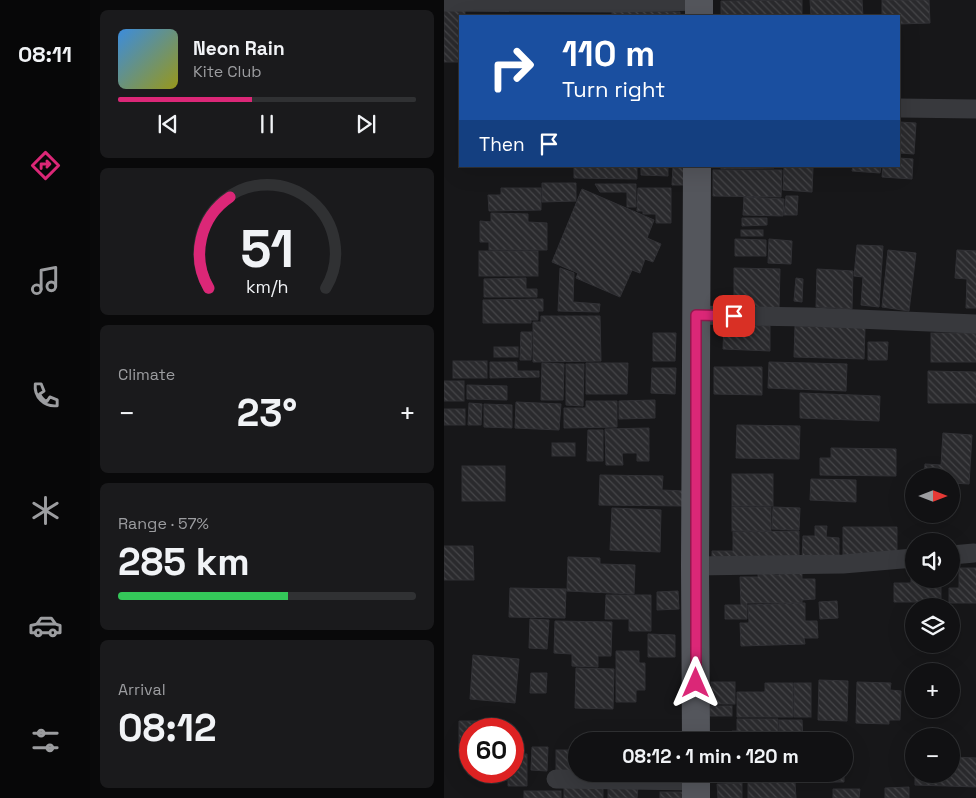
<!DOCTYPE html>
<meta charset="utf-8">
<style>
:root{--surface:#111113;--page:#1a1a1c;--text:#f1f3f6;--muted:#9c9da0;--line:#303133;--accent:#db2777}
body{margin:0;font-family:"Space Grotesk",sans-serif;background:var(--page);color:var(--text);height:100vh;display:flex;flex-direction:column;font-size:19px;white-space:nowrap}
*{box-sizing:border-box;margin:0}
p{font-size:16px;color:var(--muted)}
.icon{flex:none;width:28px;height:28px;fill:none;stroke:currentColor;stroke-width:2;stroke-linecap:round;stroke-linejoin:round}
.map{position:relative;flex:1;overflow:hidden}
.side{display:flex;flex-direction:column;gap:10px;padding:10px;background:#09090a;width:354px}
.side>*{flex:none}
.guide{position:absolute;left:15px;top:15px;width:441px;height:152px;border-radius:0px;box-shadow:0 5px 20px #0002,0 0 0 1px var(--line);background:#1a4fa0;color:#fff;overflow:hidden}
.needle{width:32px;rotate:90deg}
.controls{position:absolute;left:461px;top:468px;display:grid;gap:10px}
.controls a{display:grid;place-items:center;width:55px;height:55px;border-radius:50%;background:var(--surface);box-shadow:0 5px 20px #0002,0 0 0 1px var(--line);font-size:25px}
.speed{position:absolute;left:15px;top:718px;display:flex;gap:10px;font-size:25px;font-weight:700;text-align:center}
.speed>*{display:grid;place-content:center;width:65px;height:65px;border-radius:50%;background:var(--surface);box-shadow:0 5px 20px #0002,0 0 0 1px var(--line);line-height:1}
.speed .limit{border:8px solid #d22;background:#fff;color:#111}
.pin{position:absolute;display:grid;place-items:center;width:42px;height:42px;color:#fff;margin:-21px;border-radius:10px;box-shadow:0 2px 8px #0006}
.me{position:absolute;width:55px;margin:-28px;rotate:0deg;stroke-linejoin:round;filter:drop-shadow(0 0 4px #0008)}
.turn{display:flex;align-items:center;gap:18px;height:105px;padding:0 20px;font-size:22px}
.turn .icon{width:65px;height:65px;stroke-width:2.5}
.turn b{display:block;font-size:35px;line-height:42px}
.then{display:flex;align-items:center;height:48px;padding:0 20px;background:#0003;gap:10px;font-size:19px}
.big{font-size:38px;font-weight:700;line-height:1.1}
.side .widget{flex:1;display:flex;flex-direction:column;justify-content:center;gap:8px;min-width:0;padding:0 18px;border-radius:8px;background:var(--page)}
.side .dial{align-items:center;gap:0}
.dial svg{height:130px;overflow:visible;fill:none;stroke:var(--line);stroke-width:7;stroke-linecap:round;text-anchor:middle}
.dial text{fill:var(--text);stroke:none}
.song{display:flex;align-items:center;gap:15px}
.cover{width:60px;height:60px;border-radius:8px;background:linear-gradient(135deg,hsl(210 70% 55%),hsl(60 70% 35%))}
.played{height:5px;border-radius:2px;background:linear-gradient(90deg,var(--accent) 45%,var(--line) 45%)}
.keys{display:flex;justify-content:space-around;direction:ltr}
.heat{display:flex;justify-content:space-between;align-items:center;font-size:28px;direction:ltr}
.charge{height:8px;border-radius:4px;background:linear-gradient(90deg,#34c759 57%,var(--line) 0)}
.trip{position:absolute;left:124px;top:732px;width:285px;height:50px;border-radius:25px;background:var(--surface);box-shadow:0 5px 20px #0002,0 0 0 1px var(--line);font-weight:700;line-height:50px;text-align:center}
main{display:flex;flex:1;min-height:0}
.menu{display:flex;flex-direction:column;width:90px;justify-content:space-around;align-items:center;background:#070708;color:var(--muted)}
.menu .icon{width:35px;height:35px}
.menu .current{color:var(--accent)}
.menu b{font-size:22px;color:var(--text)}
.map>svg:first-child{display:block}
.building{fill:url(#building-back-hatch);stroke:#313135}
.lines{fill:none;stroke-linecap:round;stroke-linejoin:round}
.minor{stroke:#38393d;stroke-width:19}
.primary{stroke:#54565c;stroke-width:28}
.route-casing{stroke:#8e194d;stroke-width:12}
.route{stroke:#db2777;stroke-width:9}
</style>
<main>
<nav class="menu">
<b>08:11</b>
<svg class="icon current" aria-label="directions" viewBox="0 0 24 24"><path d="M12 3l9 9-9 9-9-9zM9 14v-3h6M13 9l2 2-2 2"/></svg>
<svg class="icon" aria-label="music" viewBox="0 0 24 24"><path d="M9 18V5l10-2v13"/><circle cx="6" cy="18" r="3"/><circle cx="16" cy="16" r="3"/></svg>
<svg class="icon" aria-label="phone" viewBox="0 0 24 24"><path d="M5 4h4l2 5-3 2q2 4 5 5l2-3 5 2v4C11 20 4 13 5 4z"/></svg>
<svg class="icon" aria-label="climate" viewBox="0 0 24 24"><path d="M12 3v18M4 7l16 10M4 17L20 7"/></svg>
<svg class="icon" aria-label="car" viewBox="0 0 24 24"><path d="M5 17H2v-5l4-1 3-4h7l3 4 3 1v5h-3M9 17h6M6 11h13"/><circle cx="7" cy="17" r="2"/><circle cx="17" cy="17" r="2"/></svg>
<svg class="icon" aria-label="filters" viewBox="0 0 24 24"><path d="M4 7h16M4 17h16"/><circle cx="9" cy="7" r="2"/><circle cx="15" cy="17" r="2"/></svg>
</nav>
<section class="side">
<div class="widget">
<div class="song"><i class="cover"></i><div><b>Neon Rain</b><p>Kite Club</p></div></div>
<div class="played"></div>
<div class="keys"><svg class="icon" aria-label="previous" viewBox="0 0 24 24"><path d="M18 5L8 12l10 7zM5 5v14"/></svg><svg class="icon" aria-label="pause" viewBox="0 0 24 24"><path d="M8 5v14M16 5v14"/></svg><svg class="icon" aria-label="next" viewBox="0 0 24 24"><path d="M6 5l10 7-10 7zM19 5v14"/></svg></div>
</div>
<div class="widget dial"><svg viewBox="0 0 100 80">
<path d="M14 69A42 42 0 1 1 86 69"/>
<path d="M14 69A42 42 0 0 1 27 13" stroke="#db2777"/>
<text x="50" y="56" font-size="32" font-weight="700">51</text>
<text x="50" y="72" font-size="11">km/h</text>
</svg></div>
<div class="widget"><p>Climate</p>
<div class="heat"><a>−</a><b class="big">23°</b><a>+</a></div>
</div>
<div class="widget"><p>Range · 57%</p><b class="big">285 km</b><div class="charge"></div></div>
<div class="widget"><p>Arrival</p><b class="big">08:12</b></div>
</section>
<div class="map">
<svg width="533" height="798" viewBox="0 0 533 798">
<defs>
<pattern id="building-back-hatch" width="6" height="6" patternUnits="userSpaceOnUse" patternTransform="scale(1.25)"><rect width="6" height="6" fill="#2a2a2d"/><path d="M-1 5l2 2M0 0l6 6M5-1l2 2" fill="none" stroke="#464649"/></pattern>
</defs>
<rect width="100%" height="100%" fill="#171719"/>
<!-- building -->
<g class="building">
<polygon points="358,0 358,16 277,16 277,1"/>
<polygon points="366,0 418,0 419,16 367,16"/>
<polygon points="438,0 485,0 486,23 455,24 455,16 438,16"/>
<polygon points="0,9 21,9 21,16 16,16 16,62 0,62"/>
<polygon points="168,10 236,12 236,16 168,16"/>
<polygon points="455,122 472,123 470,154 455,153"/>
<polygon points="455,158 469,159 468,179 438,177 439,166 455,166"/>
<polygon points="130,166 193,166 193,179 130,178"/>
<polygon points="197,166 224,166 224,176 197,175"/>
<polygon points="229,166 241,166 241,185 228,185"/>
<polygon points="277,166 330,166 330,168 277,169"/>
<polygon points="409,166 437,166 436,173 408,171"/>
<polygon points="340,167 369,168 368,192 339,190"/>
<polygon points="269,170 338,170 337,197 269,196"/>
<polygon points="98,183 132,183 132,201 98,202"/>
<polygon points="151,184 192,184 192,207 183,207 183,192 156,192"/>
<polygon points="57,188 97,188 97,210 45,211 44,195 57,195"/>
<polygon points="194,188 227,188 227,223 212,223 212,214 199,214 199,211 193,211"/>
<polygon points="138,189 210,220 203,238 217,244 209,262 201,259 196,273 188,270 176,297 132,278 134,273 108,262"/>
<polygon points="342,196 354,196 353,215 340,215"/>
<polygon points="300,197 340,199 339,216 299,215"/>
<polygon points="47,213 84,214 84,222 103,223 103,250 45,250 45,242 36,242 36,221 47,222"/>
<polygon points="298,218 323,218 323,225 298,226"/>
<rect x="297" y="230" width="22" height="6"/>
<polygon points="291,239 322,240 322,256 291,256"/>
<polygon points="325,239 348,241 347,264 324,263"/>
<polygon points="413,245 439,246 435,307 417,305 419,277 410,276"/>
<polygon points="444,250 472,253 465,311 438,307"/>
<polygon points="513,250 533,251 533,308 522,308 523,279 511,278"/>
<rect x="35" y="251" width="59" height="25"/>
<polygon points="116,268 130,273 129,302 156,304 155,312 114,311"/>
<polygon points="290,268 336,269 335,308 290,307"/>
<polygon points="373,269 409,271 408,309 372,307"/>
<polygon points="82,278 82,289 93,289 93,297 40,297 40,279"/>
<polygon points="352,278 359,279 358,302 350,301"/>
<polygon points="99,299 99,311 94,311 94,320 87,320 87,323 39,323 39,300"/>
<polygon points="97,316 156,316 157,361 89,362 89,322 97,322"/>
<polygon points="280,324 326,326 326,351 279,349"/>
<polygon points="351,326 421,328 420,359 350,357"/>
<polygon points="77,332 88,332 87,360 76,360"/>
<polygon points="209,333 232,333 231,361 209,361"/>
<rect x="487" y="333" width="46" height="29"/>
<polygon points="424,342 444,342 443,360 424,360"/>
<rect x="50" y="347" width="24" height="10"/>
<rect x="9" y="361" width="34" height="17"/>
<polygon points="46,362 73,362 73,371 95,371 95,377 46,378"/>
<polygon points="325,362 403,364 402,391 324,388"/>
<polygon points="98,363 120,364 119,400 97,400"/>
<polygon points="142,363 184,363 183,394 142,394"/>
<polygon points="122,364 140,364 139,406 122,405"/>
<polygon points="270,367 318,367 318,395 270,394"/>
<polygon points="208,368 232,368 231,394 207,393"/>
<polygon points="484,371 533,372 533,403 484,403"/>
<rect x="0" y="381" width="20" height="20"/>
<polygon points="23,385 63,386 63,400 23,399"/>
<polygon points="356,393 436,396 435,421 356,418"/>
<polygon points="211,400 211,418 175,419 175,401"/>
<polygon points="142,401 173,401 173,427 120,428 120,408 142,408"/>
<polygon points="72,402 117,404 115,430 71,428"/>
<polygon points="25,403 38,404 37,425 24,425"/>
<polygon points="40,404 68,405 68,428 40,427"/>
<rect x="0" y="409" width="21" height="16"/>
<polygon points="293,425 356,426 355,459 292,458"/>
<polygon points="205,428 205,461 193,461 193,453 178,453 179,465 162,465 161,429"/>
<polygon points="144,430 159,430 159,461 143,461"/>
<polygon points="499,433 528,435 525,484 508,483 508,476 480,476 481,464 497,465"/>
<rect x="108" y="443" width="23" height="13"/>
<polygon points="387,448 452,449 452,476 376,475 376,458 387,458"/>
<rect x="18" y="466" width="43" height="35"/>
<rect x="288" y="474" width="41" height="32"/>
<polygon points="156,475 219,476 218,490 239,491 239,506 155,505"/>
<polygon points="367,479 412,480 412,502 366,500"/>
<rect x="288" y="507" width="39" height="24"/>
<polygon points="329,507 356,508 355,530 328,529"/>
<polygon points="168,508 217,510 216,552 166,550"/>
<polygon points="371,526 383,526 382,537 395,538 395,561 358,561 359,536 371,536"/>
<polygon points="399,527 453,527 453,556 399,555"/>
<polygon points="355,531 355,562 268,563 268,551 289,551 289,532"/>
<polygon points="0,546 29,546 30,580 0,580"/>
<polygon points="124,557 156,558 156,564 191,565 190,594 123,591"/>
<polygon points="467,565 470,565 470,579 487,579 487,583 497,583 497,602 450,602 450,583 467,583"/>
<polygon points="314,568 330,568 330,575 335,575 335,572 358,572 358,579 371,579 371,599 358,600 358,603 303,603 303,619 281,619 281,605 297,605 296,577 314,577"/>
<polygon points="515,568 533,568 533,603 505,603 505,588 515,588"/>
<polygon points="66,588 122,589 121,618 65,617"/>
<polygon points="234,591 235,609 213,610 213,592"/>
<polygon points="162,595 207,595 207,631 185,631 185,619 161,619"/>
<polygon points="393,601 394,618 376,619 375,602"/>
<polygon points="361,603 361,621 373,621 374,638 360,638 361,644 297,646 296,623 305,623 304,605"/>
<polygon points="86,619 105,620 103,649 85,648"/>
<polygon points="111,621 168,622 167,656 154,656 154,667 128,666 128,654 110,653"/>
<polygon points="204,634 231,635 231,657 204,657"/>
<polygon points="172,651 195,651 195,663 201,663 201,690 192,690 192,702 172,702"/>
<polygon points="29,655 75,659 71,703 26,699"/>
<polygon points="132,668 170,669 169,709 131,708"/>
<polygon points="87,673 103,673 102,693 86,693"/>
<polygon points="375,680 404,681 403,721 374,720"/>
<rect x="267" y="682" width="24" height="22"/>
<polygon points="413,682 447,683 446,690 457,691 456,720 445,720 445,724 412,723"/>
<polygon points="321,683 349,683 349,717 293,717 293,692 321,692"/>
<rect x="350" y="683" width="17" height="34"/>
<rect x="266" y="706" width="22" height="10"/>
<polygon points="293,719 334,719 334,741 288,741 288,731 293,731"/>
<polygon points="335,720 358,720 359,741 335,741"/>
<polygon points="15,721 61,721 61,729 26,729 26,748 15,747"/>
<polygon points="88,747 104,747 103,771 87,770"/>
<rect x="112" y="750" width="20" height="21"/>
<polygon points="69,754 83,754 83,786 64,786 64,771 69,771"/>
<polygon points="400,754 400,782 365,782 365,774 400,774"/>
<polygon points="508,757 533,758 533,787 471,785 471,774 508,774"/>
<rect x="311" y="774" width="47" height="2"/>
<polygon points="351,782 352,798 304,798 304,783"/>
<polygon points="298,783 298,798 274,798 273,784"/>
<rect x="120" y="787" width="39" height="11"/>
<polygon points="164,787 194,787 193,798 164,798"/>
<polygon points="465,787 465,798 441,798 441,788"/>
<polygon points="389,789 416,789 415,798 389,798"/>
<rect x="80" y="791" width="37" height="7"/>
<rect x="216" y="792" width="23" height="6"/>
</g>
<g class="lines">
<!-- minor -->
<g class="minor">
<polyline points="0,2 173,3 255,1"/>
<polyline points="455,108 533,109"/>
<polyline points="252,315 366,317 533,324"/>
<polyline points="508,555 530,553"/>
<polyline points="251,566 399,564 470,558"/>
<polyline points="112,779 252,781"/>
</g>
<!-- primary -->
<g class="primary">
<polyline points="255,16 255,0"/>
<polyline points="252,741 251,566 253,166"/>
<polyline points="252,774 252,798"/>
</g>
</g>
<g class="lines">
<!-- route casing -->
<g class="route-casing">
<polyline id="route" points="252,683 252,315 290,316"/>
</g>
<!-- route -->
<use href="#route" class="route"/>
</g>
</svg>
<div class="controls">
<a><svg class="needle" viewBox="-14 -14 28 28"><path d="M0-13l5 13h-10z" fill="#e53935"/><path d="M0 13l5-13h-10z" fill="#9c9da0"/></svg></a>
<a><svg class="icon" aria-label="sound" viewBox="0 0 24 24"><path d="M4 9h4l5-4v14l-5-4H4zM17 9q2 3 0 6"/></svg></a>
<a><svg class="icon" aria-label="layers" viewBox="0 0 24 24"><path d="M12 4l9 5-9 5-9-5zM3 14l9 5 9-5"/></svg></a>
<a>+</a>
<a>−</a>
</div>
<div class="speed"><div class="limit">60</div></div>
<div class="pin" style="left:290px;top:316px;background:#d93025"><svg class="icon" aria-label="arrive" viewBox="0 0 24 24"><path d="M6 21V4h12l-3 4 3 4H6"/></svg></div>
<svg class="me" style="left:252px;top:683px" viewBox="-20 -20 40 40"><path d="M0-17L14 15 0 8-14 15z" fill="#db2777" stroke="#fff" stroke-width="4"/></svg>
<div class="trip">08:12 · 1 min · 120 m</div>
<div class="guide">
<div class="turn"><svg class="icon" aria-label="right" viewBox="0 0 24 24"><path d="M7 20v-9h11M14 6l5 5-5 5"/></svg><div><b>110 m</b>Turn right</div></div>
<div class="then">Then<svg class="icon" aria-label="arrive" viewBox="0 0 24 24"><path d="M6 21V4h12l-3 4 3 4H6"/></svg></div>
</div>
</div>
</main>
